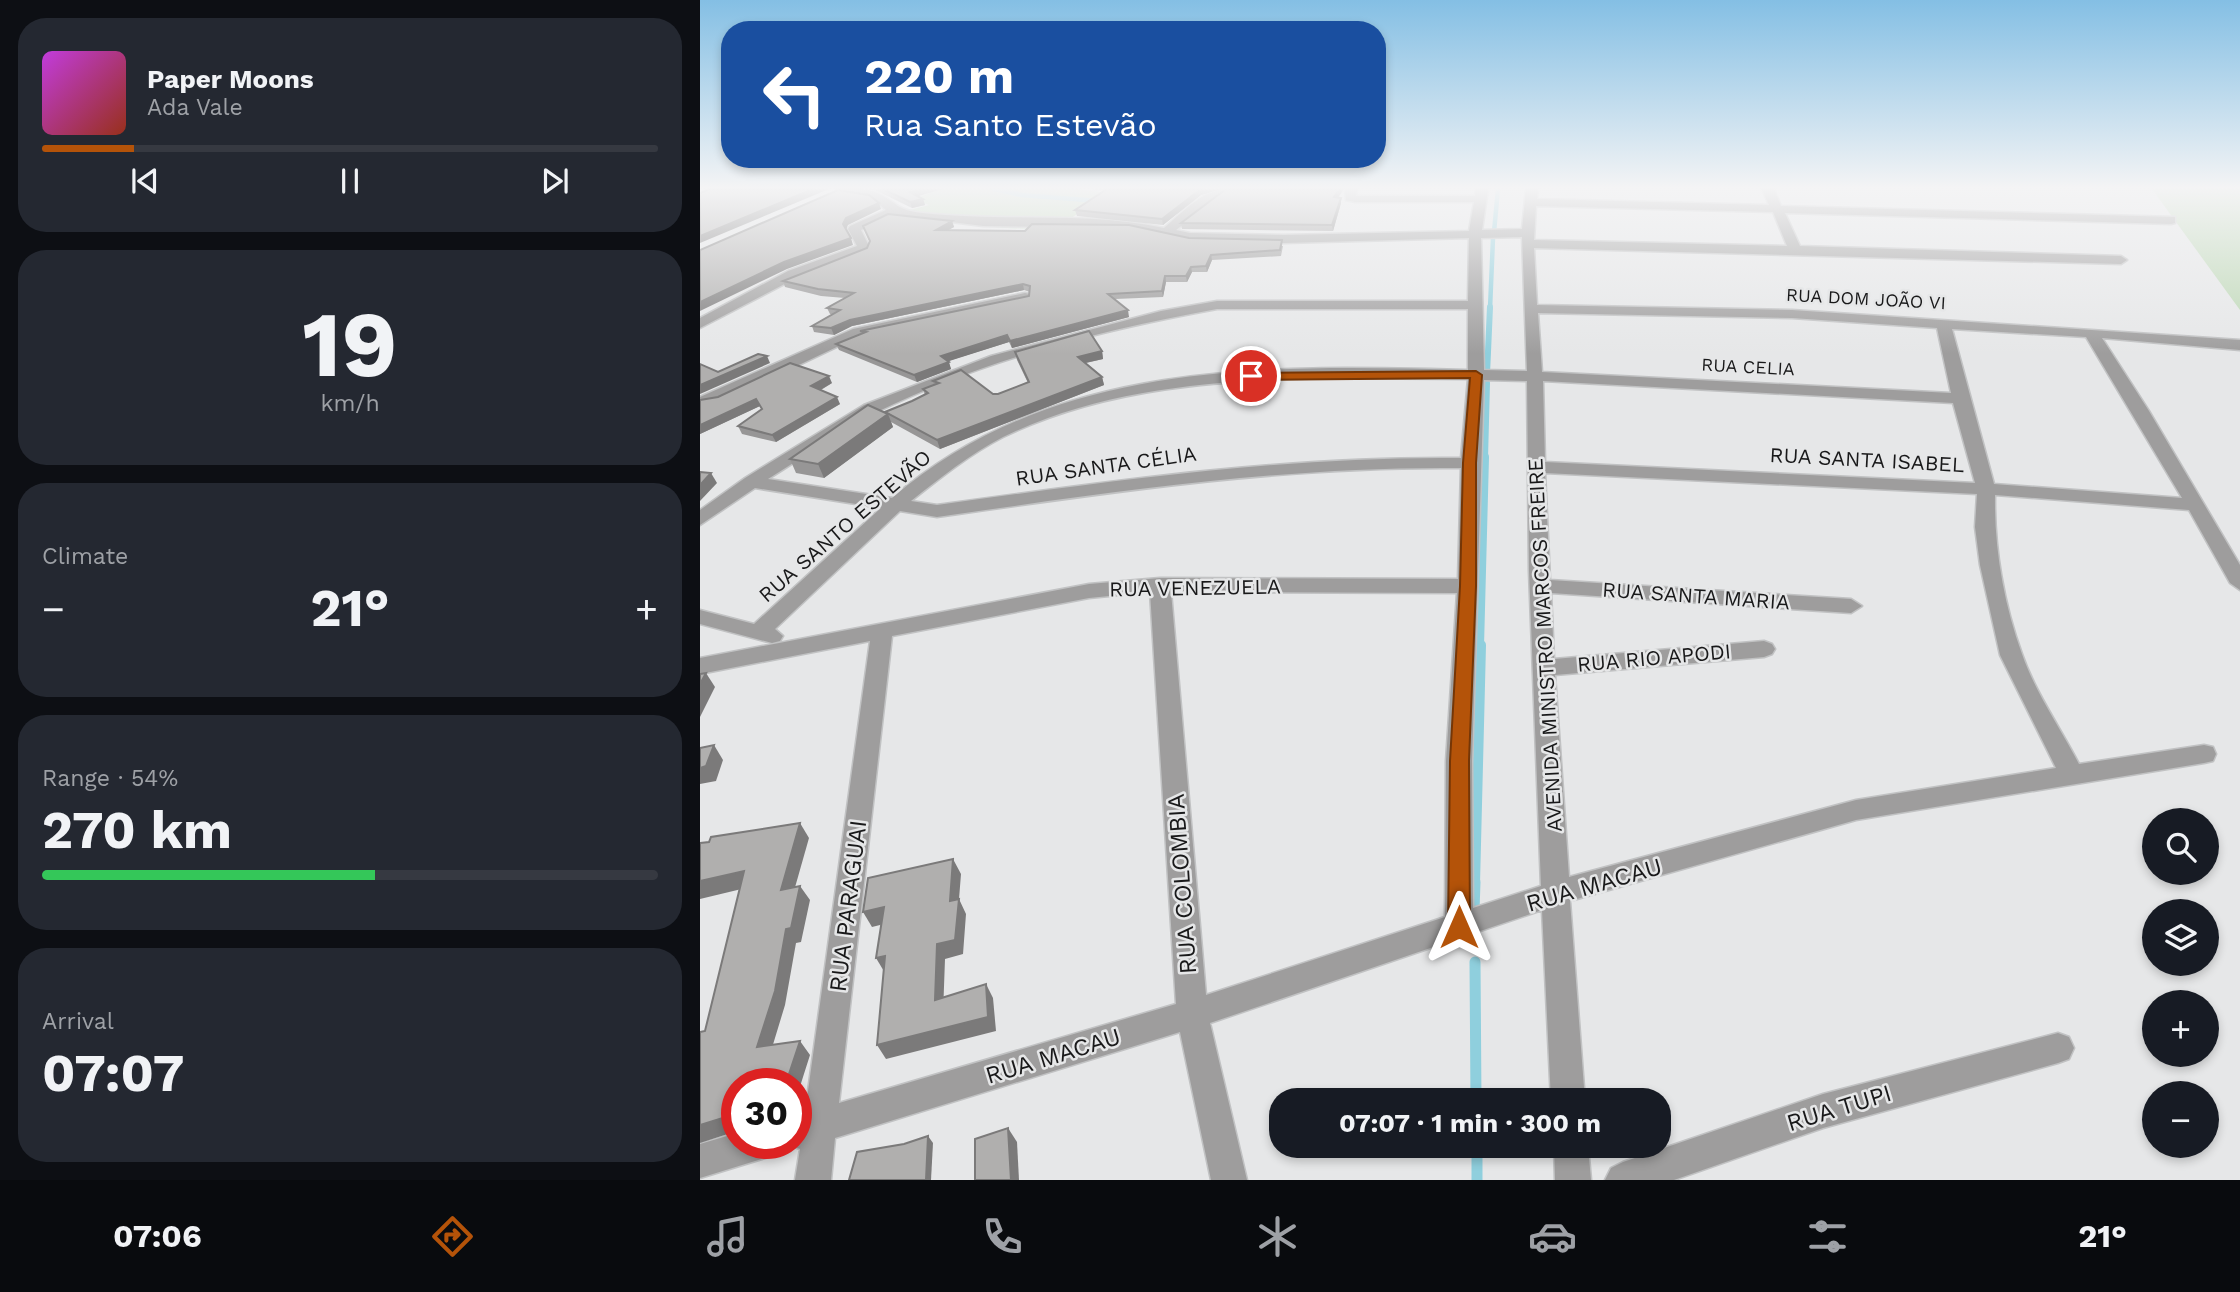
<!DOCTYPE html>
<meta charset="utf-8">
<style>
:root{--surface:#171b24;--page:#242831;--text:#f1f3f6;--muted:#9ea1a6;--line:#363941;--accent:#b45309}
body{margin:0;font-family:"Work Sans",sans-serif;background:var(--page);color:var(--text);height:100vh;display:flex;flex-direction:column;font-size:26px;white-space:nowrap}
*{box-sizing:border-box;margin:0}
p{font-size:23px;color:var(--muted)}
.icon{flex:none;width:38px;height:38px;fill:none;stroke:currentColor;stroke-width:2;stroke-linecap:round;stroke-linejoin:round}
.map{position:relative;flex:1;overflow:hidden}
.side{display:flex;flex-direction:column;gap:18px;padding:18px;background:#0d0f14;width:700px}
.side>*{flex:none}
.guide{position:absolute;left:21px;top:21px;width:665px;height:147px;border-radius:28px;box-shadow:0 4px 10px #0003;background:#1a4fa0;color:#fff;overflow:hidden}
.fabs{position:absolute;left:1442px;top:808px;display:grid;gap:14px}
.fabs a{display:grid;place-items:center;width:77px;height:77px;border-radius:50%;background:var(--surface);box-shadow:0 4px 10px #0003;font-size:35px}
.speed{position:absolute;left:21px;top:1068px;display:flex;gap:14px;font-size:35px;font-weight:700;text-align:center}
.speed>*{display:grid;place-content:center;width:91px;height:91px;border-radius:50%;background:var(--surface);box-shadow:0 4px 10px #0003;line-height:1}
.speed .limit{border:10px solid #d22;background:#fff;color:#111}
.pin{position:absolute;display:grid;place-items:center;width:60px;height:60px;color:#fff;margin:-30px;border:4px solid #fff;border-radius:50%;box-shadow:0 2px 7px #0007}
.me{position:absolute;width:77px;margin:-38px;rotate:0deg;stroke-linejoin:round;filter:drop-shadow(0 0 5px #0008)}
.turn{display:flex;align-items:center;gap:24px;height:147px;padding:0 28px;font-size:32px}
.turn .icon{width:91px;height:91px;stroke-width:2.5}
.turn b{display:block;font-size:49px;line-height:60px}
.big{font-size:52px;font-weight:700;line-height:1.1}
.side .tile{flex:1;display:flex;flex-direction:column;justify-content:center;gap:10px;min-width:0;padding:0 24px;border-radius:28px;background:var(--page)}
.side .dial{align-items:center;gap:0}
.dial b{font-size:91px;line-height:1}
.song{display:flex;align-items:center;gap:21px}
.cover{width:84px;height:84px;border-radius:10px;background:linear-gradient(135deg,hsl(290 70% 55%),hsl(10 70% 35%))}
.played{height:7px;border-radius:4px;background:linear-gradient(90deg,var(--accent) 15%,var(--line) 15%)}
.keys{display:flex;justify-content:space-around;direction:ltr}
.heat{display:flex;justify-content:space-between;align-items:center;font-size:38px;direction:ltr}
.charge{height:10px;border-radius:5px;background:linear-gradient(90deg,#34c759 54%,var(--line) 0)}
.trip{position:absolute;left:569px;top:1088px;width:402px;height:70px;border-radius:28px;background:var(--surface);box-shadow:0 4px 10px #0003;font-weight:700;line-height:70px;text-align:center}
.menu{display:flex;height:112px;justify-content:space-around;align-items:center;background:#090b0e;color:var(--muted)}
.menu .icon{width:49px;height:49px}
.menu .selected{color:var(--accent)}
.menu b{font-size:32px;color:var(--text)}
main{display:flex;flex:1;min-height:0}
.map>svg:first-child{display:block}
.green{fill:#bdd8b5}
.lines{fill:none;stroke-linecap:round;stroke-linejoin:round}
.stream-far4{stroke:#8fcfdd;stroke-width:4.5}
.stream-far3{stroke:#8fcfdd;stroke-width:6}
.stream-far2{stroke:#8fcfdd;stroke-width:8}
.stream-far1{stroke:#8fcfdd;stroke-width:10}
.stream{stroke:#8fcfdd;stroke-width:11}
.street-casing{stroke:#c1c2c3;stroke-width:3}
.street{fill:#9e9d9d;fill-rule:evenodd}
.wall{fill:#979696}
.shaded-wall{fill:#7b7a7a}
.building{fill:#b0afae;stroke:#7b7a7a;stroke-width:2}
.route{fill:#b45309;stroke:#753606;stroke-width:2}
.labels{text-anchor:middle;stroke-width:5;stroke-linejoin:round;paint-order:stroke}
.far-street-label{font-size:18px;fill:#19191a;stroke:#e6e7e8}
.street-label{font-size:21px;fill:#19191a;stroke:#e6e7e8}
.near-street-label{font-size:24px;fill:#19191a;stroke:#e6e7e8}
</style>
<main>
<section class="side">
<div class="tile">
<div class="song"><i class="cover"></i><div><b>Paper Moons</b><p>Ada Vale</p></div></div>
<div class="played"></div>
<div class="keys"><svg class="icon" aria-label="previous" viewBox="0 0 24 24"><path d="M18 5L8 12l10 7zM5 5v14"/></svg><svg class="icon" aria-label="pause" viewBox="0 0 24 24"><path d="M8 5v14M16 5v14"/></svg><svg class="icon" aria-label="next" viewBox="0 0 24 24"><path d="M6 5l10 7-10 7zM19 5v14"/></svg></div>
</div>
<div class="tile dial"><b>19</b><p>km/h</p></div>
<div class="tile"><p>Climate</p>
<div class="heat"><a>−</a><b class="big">21°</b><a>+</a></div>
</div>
<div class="tile"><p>Range · 54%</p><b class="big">270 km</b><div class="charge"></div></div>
<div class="tile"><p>Arrival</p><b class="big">07:07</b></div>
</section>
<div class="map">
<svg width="1540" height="1180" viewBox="0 0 1540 1180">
<rect width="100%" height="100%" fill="#e6e7e8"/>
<!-- green -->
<g class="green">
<path d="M202,189H378L406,193C394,201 367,224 355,226C314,233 249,224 210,210L229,205L214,199L230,193Z"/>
<polygon points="1452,189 1540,189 1540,310"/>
</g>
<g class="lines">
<!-- stream-far4 -->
<g class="stream-far4">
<polyline points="294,189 322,195 399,201"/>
<polyline points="794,232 798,189"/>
<polyline points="790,309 793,238"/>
</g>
<!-- stream-far3 -->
<g class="stream-far3">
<polyline points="787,374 790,307"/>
<polyline points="785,459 787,383"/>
</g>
<!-- stream-far2 -->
<polyline class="stream-far2" points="780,647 785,457"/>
<!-- stream-far1 -->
<polyline class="stream-far1" points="775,884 781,645"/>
<!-- stream -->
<g class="stream">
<polyline points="774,911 775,882"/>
<polyline points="775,962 776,1101"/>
<polyline points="777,1146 777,1180"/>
</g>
<!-- street casing -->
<g class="street-casing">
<g id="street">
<path d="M137,189C149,189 168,188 179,194C199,204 196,210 223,213C303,222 386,211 464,228C484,211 503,189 530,189L476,230L490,233L584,235L769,231L774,202H655L646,200L645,189H657L656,196H775L776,189H788L782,230L822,229L826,189H838L837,199L1069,205L1062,189H1074L1081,206L1475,217V223L1471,224L1085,213L1100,246L1421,256L1427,260L1421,264L834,248L837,305L1092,310L1540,340V350L1402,338L1449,411L1540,565V590L1530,583L1489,510L1295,495C1294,548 1304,605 1322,654C1335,692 1361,729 1379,764L1504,745L1513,747L1516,754L1513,761L1504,763L1156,820L870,901L885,1101H851L842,910L510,1023L547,1180H511L480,1032L135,1138L131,1180H95L100,1149L83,1143H96V1116L105,1113L170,641L0,674V658L389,584L460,578L758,579L761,468C585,466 411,492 237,517L200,511L75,629L83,636L80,641L72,643L0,624V610L54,624L181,508L55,488L0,525V510L45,478L164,405L291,356L461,311L517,301H768L769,238L584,243L490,241L430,228L283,226L195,215L161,230L170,248L168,251L98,277L0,328V318L88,271L157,246L148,229L150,226L186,210L172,199L137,193ZM836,206L1073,212L1087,246L834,240ZM822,237L827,371L784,370L781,238ZM517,309H768V370C566,365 354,359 192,498L68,479C104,457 139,431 177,412C282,360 402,330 517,309ZM838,313L1092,318L1237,328L1251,393L842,372ZM1252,329L1386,337L1482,498L1294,484ZM633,378L768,379L761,458C585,456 411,481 237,505L211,501C240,478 270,454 303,437C406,387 521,380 633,378ZM784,380L827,381L829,571L841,886L773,908L772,761ZM843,381L1253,403L1275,483L845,462ZM845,473L1277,494L1275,527L1280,565L1300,655L1356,768L1156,800L869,877L855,675L1064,657L1072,654L1075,649L1072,644L1064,641L854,659L851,593L1151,613L1162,606L1151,599L850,580ZM450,592L476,1004L139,1103L192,636L389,598ZM471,592L757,593L746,761L745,917L506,995Z"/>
<polygon points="325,293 330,294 330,300 162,335 21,402 0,407 0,397 153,329"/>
<polygon points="1358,1033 1369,1037 1374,1048 1369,1059 1358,1063 1123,1128 974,1180 905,1180 911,1168 923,1162 1123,1094"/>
<polygon points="37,1133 37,1143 80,1143 75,1155 0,1178 0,1144"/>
<polygon points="854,1146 888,1146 891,1180 855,1180"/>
</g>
</g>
<!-- street -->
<use href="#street" class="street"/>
</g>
<!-- wall -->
<g class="wall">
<polygon points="166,189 242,189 218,196 223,199 225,205 212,208 175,190"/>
<polygon points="389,189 521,189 501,195 463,225 377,216 375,210 405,190"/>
<polygon points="526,189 644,189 638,197 641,203 633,231 482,229 481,223"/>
<polygon points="252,221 254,227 247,230 489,238 583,246 581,256 512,260 507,272 492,272 487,282 466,282 463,297 415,299 429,317 312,348 309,342 248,361 251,369 217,382 139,350 136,344 161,334 160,331 329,296 330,292 324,290 152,326 134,335 114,332 112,326 132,314 130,314 127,308 145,298 121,296 85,287 83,281 167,248 170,242 163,226"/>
<polygon points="402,351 403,359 386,363 402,377 404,385 240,449 191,422 193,427 124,478 96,473 90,459 185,412 212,401 225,395 223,389 234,385 233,381 293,394 298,394 328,383 317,360 315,352"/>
<polygon points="132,383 121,390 140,404 76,442 42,434 38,426 62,410 60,406 0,434 0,400"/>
</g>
<!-- shaded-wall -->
<g class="shaded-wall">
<polygon points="113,189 129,189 0,243 0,236"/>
<polygon points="221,189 242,189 212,198 210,192"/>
<polygon points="500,189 521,189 501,195 463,225 462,219"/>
<polygon points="640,189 644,189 634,203 634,197"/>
<polygon points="641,198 641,203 633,231 632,225"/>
<polygon points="223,199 225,205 212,208 210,202"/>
<polygon points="179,203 181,209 148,225 146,230 143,224 146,218"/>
<polygon points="252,221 254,227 238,236 236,230"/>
<polygon points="151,238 153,245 87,269 0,311 0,302 84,262"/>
<polygon points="511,255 512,260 507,272 506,266"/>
<polygon points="491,267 492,272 487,282 486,276"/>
<polygon points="465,276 466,282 463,297 462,291"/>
<polygon points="323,284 324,290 152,326 134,335 131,328 150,320"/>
<polygon points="428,310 429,317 312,348 310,341"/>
<polygon points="307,335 309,342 243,363 241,356"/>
<polygon points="402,351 403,359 380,364 378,357"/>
<polygon points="67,356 70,363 0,394 0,385"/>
<polygon points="249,362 251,369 217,382 214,375"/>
<polygon points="129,376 132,383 115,393 111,386"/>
<polygon points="402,377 404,385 240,449 237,440"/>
<polygon points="137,397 140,404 76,442 72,435"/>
<polygon points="56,399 60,406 0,434 0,425"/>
<polygon points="188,414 193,427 124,478 118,464"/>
<polygon points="11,473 17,483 0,501 0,485"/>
<polygon points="6,673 15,687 0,717 0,684"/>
<polygon points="14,745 23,760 16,781 0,784 0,768"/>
<polygon points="100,823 109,838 90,905 81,890"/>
<polygon points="253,859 261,874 259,899 266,914 263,954 245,959 243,1014 235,1000 237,944 250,901"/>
<polygon points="44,871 54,886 0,899 0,881"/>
<polygon points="100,886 110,900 101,942 96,943 85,1005 68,1061 57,1047 86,929"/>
<polygon points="184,907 192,922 172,927 163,912"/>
<polygon points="185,956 185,973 176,958"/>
<polygon points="286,984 293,998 296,1031 186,1059 177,1045"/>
<polygon points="100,1041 110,1055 96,1099 96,1083 86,1083"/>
<polygon points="37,1105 37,1131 0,1143 0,1125 28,1109"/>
<polygon points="308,1128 317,1142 319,1180 311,1180"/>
<polygon points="228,1136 233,1143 231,1180 226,1180"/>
</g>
<!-- building -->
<g class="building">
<polygon points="9,189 113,189 0,236 0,193"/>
<polygon points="183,189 221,189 210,192 223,199 210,202"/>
<polygon points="407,189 501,189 462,219 375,210"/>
<polygon points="526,189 640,189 634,197 641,198 632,225 481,223"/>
<polygon points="138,190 169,195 179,203 146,218 143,224 151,238 84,262 0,302 0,250"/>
<polygon points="188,214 252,221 236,230 325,231 332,224 429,225 489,238 582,240 580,250 511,255 506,266 491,267 486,276 465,276 462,291 408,294 428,310 310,341 307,335 241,356 249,362 214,375 136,344 166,332 160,331 329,296 330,286 323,284 150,320 131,328 112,326 140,310 127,308 154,293 118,289 83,281 167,248 170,241 163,226"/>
<polygon points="389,331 402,351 378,357 402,377 237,440 185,412 212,401 228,393 223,389 239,383 233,381 261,370 293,394 298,394 329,382 315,352"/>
<polygon points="58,354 67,356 0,385 0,364 18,372"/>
<polygon points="90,363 129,376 111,386 137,397 72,435 38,426 62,409 56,399 0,425 0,400 18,397"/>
<polygon points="168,405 188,414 118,464 90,459"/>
<polygon points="0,472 11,473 0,485"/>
<polygon points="6,673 0,684 0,674"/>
<polygon points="14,745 6,766 0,768 0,748"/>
<polygon points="100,823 81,890 100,886 91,928 86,929 75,991 57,1047 100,1041 86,1083 37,1083 37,1105 28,1109 26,1117 0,1125 0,1032 5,1031 44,871 0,881 0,843 9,842 11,837"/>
<polygon points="253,859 250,901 259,899 255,940 237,944 235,1000 286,984 288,1017 177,1045 185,956 176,958 184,907 163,912 168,878"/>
<polygon points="308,1128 311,1180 275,1180 275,1139"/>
<polygon points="228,1136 226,1180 149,1180 157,1152 204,1144"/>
</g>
<!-- sky -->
<linearGradient id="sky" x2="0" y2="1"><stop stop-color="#84bfe4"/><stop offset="0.53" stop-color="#f4f4f5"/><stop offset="1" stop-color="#f4f4f5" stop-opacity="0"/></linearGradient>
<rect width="1540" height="354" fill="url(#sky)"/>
<!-- route -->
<polygon class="route" points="776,371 782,375 776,463 776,586 769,761 770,927 767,933 759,936 751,933 748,927 750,761 760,586 763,463 770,378 551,380 545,376 551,373"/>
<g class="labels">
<!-- far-street labels -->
<g class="far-street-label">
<text transform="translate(1166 299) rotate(3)" y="6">RUA DOM JOÃO VI</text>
<text transform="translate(1048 367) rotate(3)" y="6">RUA CELIA</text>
</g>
<!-- street labels -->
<g class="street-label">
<text transform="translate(1167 460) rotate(3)" y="7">RUA SANTA ISABEL</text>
<text transform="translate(406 466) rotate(-8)" y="7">RUA SANTA CÉLIA</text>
<text transform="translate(145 526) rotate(-41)" y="7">RUA SANTO ESTEVÃO</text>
<text transform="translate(495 588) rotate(-1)" y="7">RUA VENEZUELA</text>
<text transform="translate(996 596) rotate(4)" y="7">RUA SANTA MARIA</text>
<text transform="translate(845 645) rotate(-93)" y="7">AVENIDA MINISTRO MARCOS FREIRE</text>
<text transform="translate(954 658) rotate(-5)" y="7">RUA RIO APODI</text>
</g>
<!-- near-street labels -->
<g class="near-street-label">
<text transform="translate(482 884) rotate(-94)" y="8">RUA COLOMBIA</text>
<text transform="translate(894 885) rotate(-16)" y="8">RUA MACAU</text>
<text transform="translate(148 906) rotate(-83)" y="8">RUA PARAGUAI</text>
<text transform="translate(353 1056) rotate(-17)" y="8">RUA MACAU</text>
<text transform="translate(1139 1108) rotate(-17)" y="8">RUA TUPI</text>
</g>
</g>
</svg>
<div class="fabs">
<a><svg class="icon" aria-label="search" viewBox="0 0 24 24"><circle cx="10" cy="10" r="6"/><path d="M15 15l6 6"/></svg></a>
<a><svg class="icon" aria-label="layers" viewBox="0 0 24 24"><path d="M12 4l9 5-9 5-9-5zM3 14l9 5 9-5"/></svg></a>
<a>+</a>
<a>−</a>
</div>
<div class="speed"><div class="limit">30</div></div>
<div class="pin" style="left:551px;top:376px;background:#d93025"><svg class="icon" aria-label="arrive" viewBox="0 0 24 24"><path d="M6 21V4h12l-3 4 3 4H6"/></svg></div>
<svg class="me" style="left:759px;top:927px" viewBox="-20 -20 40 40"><path d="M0-17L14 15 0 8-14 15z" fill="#b45309" stroke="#fff" stroke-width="4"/></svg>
<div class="trip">07:07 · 1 min · 300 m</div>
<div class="guide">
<div class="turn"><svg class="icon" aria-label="left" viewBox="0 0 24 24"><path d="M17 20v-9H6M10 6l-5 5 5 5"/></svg><div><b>220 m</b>Rua Santo Estevão</div></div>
</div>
</div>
</main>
<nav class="menu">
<b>07:06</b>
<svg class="icon selected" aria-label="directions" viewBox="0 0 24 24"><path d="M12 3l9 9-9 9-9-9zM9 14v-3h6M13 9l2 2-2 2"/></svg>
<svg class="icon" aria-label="music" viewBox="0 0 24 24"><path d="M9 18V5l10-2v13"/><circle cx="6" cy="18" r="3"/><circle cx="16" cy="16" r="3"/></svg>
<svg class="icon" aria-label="phone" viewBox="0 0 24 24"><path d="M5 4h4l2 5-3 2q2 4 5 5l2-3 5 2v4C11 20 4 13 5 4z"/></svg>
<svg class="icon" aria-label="climate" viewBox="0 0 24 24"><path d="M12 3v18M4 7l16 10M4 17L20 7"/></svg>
<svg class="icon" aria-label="car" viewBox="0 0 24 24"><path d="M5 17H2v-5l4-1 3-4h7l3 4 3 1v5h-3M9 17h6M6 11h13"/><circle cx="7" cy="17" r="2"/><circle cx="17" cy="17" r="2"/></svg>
<svg class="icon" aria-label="filters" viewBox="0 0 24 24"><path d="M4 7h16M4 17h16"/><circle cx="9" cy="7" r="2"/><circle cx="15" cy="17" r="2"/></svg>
<b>21°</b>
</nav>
